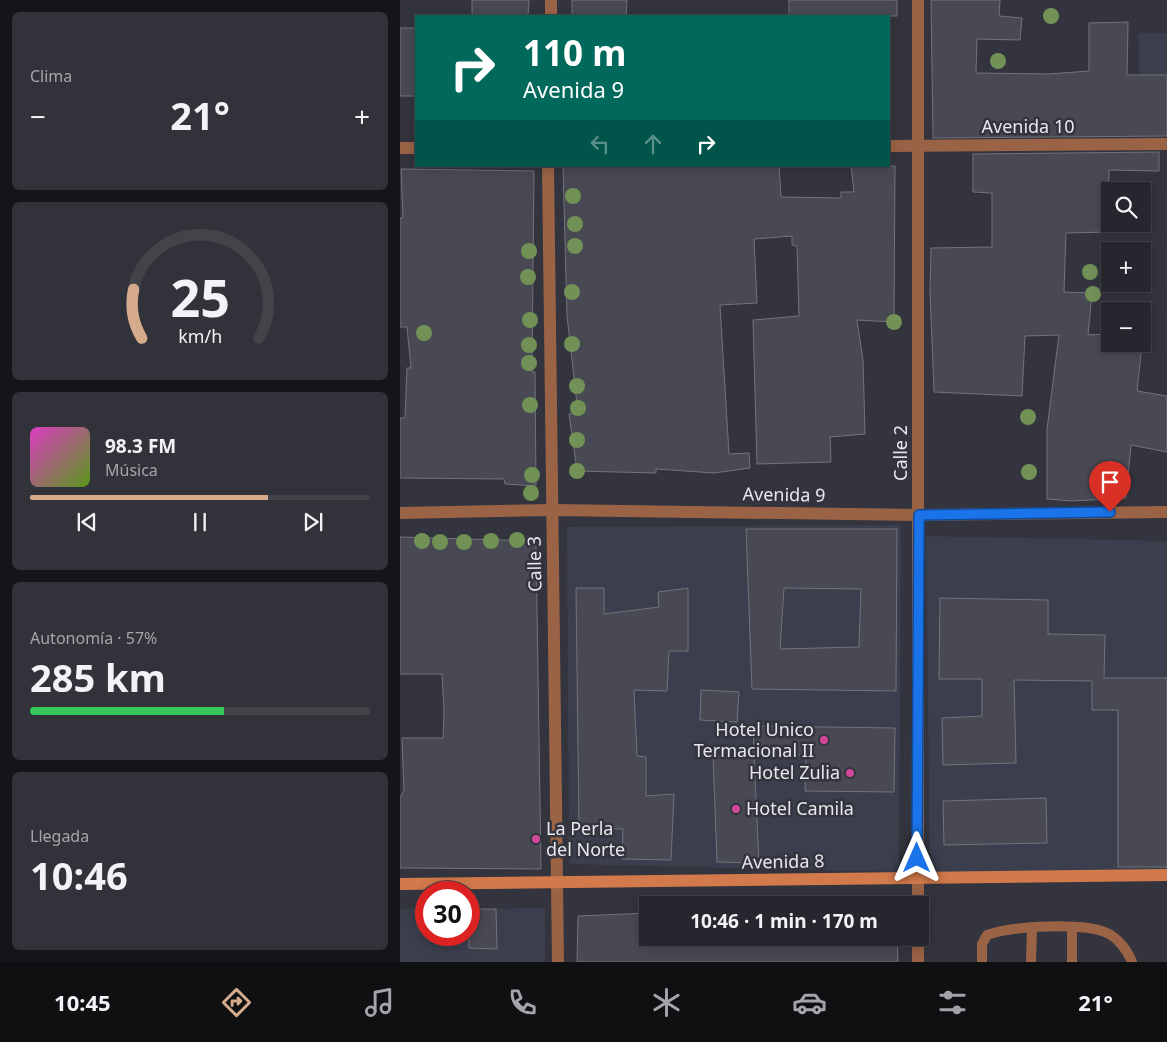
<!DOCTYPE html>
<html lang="es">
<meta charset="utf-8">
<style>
:root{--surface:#26272e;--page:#32333a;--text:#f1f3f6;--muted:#a4a5aa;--line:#42444a;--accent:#d6ab8b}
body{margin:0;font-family:"Noto Sans",sans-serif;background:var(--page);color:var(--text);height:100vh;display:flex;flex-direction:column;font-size:19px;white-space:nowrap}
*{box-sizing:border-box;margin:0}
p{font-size:16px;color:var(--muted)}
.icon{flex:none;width:28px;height:28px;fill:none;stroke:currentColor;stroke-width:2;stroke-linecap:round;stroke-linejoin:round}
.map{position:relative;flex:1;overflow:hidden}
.side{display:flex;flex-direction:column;gap:12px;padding:12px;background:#151519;width:400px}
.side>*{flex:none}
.banner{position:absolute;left:15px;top:15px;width:475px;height:152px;border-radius:0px;box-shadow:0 2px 12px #0003,0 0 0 1px var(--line);background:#00695c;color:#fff;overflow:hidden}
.controls{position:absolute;left:701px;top:182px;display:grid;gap:10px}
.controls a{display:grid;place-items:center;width:50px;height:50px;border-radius:0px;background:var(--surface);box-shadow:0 2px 12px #0003,0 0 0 1px var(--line);font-size:25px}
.speed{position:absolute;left:15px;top:881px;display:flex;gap:10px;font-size:25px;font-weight:700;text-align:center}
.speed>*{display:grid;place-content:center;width:65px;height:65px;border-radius:50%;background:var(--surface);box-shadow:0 2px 12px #0003,0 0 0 1px var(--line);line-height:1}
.speed .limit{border:8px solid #d22;background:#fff;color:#111}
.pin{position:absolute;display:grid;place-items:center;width:42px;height:42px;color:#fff;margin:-51px -21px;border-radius:50% 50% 50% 0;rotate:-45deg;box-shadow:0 0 5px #0007}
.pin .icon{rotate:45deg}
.me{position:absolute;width:55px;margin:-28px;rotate:0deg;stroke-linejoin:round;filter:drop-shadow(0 0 4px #0008)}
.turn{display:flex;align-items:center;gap:18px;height:105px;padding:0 25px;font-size:22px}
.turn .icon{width:65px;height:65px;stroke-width:2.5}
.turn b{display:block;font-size:35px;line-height:42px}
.lanes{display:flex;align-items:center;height:48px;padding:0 25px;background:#0003;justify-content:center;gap:25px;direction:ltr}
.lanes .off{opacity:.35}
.big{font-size:38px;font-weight:700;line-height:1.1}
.side .tile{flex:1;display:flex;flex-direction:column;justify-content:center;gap:8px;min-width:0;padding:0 18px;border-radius:8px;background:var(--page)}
.side .dial{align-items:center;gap:0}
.dial svg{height:130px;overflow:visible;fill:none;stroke:var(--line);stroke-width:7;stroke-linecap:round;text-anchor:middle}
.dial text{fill:var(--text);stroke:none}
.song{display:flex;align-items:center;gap:15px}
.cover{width:60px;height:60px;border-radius:8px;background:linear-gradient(135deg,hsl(310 70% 55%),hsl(90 70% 35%))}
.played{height:5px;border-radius:2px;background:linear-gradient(90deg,var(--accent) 70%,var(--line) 70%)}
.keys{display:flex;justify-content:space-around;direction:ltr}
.heat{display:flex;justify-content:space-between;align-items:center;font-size:28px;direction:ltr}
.charge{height:8px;border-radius:4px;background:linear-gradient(90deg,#34c759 57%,var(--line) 0)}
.trip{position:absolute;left:239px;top:896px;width:290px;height:50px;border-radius:0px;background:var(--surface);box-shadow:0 2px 12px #0003,0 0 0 1px var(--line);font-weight:700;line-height:50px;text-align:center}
.tab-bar{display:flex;height:80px;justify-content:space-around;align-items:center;background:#0f1012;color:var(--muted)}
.tab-bar .icon{width:35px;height:35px}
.tab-bar .selected{color:var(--accent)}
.tab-bar b{font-size:22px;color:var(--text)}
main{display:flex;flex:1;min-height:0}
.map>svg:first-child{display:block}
.built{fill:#3b3e4d}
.building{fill:#484952;stroke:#73737d;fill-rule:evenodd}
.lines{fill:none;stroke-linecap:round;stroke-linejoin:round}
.service{stroke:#9a6346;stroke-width:10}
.minor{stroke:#9a6346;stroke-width:12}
.secondary{stroke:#d27a4b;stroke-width:12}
.tree{fill:#719157}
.route-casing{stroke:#114b97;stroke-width:12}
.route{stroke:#1a73e8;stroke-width:9}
.hotel-dot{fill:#d1479c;stroke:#33343d;stroke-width:2}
.labels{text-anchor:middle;stroke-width:5;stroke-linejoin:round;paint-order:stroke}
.street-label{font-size:18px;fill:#e7e8ee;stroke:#33343d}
.poi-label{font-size:18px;fill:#e7e8ee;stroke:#33343d;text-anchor:end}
</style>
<main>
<section class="side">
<div class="tile"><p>Clima</p>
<div class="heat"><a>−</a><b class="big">21°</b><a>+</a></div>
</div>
<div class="tile dial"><svg viewBox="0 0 100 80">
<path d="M14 69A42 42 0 1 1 86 69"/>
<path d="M14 69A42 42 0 0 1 9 39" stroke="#d6ab8b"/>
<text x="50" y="56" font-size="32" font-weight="700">25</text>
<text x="50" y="72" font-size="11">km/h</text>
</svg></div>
<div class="tile">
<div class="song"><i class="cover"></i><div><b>98.3 FM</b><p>Música</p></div></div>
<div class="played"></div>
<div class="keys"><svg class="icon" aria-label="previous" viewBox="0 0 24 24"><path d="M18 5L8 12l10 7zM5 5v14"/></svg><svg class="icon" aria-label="pause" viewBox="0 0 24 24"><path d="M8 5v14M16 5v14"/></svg><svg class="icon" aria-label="next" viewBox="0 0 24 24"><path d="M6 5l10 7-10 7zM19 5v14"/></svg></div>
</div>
<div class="tile"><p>Autonomía · 57%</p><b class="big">285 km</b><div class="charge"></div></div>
<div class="tile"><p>Llegada</p><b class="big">10:46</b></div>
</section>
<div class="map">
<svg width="767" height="962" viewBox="0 0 767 962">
<rect width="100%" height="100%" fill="#33343d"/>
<!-- built -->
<g class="built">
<rect x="739" y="33" width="28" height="42"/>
<polygon points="501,525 499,872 169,864 167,527"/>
<polygon points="526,536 767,541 767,880 530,876"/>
<polygon points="145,908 145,962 0,962 0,909 26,909 26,935 69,935 69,909"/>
</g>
<!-- building -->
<g class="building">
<polygon points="72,0 129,0 128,16 72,16"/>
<polygon points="172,0 227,0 226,16 172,16"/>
<rect x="389" y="0" width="108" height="16"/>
<polygon points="531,0 600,0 599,16 622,18 620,40 577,39 576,73 649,74 689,71 689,23 728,22 727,75 767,75 767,136 533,138"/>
<rect x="0" y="28" width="16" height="68"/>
<polygon points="759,152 759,171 709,170 708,232 666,233 664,292 692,293 688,335 710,334 710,344 742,344 737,391 767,396 767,452 731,445 726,498 672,501 647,499 647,429 659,335 625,336 622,396 534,392 530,291 531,248 592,247 592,193 573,192 573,154"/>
<polygon points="163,166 379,166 381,197 441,198 441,192 454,192 451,166 495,166 494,322 457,320 463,360 465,434 430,437 431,462 357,464 353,320 399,316 397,246 392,245 392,236 354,239 357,303 320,305 329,454 349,453 350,468 314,473 256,469 256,473 177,471 169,414 178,413 167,316"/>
<polygon points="1,169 134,171 132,372 135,372 136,486 105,484 104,479 0,478 0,418 5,418 7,368 11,368 7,327 0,327 0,218 3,218"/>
<path d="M346,529H497L496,691L352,689ZM384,588L461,589L459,647L380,649Z"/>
<polygon points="0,537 136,541 141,869 0,868 0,798 4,790 2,738 43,738 44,712 42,674 0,674"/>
<polygon points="176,588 204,588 204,614 259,607 258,592 288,588 288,651 269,651 267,691 234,690 237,756 246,757 246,796 274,794 271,860 222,859 223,829 179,828"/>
<polygon points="540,598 648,600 648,634 705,635 704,678 767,678 767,867 718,867 718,710 692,710 692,681 614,680 616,763 543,765 542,718 582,716 582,679 539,679"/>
<polygon points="301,690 339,692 337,722 300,720"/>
<polygon points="353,726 495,728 494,792 405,791 406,755 354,755"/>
<polygon points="354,755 359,863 317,862 313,756"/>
<polygon points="646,798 647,843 544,845 543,801"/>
<polygon points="69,909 96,909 97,949 69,948"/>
<polygon points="248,913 248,938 497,938 498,962 177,962 178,916"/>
</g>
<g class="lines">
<!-- service -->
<g class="service">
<polyline points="672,927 672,962"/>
<path d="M582,962V944L587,935C612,926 683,922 707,933C718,938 728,951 732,962"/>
<polyline points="631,962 632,928"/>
</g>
<!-- minor -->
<g class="minor">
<polyline points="151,16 151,0"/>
<polyline points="489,146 767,144"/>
<polyline points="0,148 16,148"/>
<polyline points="148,166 158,962"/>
<polyline points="0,513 152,510 519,515 767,512"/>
<polyline points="518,905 518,0"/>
<polyline points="518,938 518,962"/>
</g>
<!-- secondary -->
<polyline class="secondary" points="0,884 767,875"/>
</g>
<!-- trees -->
<g class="tree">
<circle cx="651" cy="16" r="8"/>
<circle cx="598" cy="61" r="8"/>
<circle cx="173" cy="196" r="8"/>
<circle cx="175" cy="224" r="8"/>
<circle cx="175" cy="246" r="8"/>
<circle cx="129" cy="251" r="8"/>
<circle cx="690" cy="272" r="8"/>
<circle cx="128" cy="277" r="8"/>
<circle cx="172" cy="292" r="8"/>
<circle cx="693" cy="294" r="8"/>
<circle cx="130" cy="320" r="8"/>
<circle cx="494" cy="322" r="8"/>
<circle cx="24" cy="333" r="8"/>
<circle cx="172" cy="344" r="8"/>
<circle cx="129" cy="345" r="8"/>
<circle cx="129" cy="363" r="8"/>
<circle cx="177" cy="386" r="8"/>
<circle cx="130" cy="405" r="8"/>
<circle cx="178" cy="408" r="8"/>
<circle cx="628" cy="417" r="8"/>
<circle cx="177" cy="440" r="8"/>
<circle cx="177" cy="471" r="8"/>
<circle cx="629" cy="472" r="8"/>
<circle cx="132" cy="475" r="8"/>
<circle cx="131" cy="493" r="8"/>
<circle cx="117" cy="540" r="8"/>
<circle cx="22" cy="541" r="8"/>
<circle cx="91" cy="541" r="8"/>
<circle cx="40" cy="542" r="8"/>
<circle cx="64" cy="542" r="8"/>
</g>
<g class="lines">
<!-- route casing -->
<g class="route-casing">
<polyline id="route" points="517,858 519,515 710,512"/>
</g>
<!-- route -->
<use href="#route" class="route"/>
</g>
<!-- markers -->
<g class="hotel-dot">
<circle cx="424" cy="740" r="5"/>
<circle cx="450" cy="773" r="5"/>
<circle cx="336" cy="809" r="5"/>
<circle cx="136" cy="839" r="5"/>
</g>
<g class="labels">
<!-- street labels -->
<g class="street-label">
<text x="628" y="133">Avenida 10</text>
<text transform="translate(501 453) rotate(-90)" y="6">Calle 2</text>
<text transform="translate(384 495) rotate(1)" y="6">Avenida 9</text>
<text transform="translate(135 564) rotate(-91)" y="6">Calle 3</text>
<text transform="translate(383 862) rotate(-1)" y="6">Avenida 8</text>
</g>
<!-- poi labels -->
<g class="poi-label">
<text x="414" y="736">Hotel Unico<tspan x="414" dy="21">Termacional II</tspan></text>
<text x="440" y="779">Hotel Zulia</text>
<text x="346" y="815" text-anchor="start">Hotel Camila</text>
<text x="146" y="835" text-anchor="start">La Perla<tspan x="146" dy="21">del Norte</tspan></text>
</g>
</g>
</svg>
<div class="controls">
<a><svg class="icon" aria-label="search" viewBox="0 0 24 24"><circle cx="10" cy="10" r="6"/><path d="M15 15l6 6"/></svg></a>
<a>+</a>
<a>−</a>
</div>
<div class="speed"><div class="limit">30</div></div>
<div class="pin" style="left:710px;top:512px;background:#d93025"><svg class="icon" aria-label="arrive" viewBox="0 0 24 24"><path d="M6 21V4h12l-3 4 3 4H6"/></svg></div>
<svg class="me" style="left:517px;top:858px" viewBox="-20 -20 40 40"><path d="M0-17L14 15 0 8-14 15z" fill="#1a73e8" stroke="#fff" stroke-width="4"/></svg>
<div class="trip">10:46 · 1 min · 170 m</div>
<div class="banner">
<div class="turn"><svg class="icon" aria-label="right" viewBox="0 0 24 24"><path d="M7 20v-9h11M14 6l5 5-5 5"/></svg><div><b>110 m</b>Avenida 9</div></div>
<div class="lanes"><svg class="icon off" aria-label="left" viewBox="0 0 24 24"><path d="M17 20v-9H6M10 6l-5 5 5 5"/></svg><svg class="icon off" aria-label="ahead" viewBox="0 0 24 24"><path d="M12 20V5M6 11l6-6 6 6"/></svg><svg class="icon" aria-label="right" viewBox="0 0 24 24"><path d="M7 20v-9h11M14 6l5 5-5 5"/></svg></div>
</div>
</div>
</main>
<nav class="tab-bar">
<b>10:45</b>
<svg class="icon selected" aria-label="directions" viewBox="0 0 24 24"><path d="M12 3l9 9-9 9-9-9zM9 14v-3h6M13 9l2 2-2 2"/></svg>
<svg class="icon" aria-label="music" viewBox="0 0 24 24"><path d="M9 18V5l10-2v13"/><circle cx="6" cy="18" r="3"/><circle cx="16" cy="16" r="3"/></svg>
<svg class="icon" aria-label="phone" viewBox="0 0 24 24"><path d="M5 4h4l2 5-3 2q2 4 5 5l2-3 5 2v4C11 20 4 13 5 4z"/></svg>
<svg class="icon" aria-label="climate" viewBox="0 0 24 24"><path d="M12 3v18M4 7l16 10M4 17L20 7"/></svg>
<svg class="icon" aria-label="car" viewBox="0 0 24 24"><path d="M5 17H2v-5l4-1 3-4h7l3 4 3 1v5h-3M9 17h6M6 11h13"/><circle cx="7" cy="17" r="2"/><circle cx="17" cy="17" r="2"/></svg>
<svg class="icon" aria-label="filters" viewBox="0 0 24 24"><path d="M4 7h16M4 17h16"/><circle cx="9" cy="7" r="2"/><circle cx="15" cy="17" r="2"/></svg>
<b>21°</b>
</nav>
